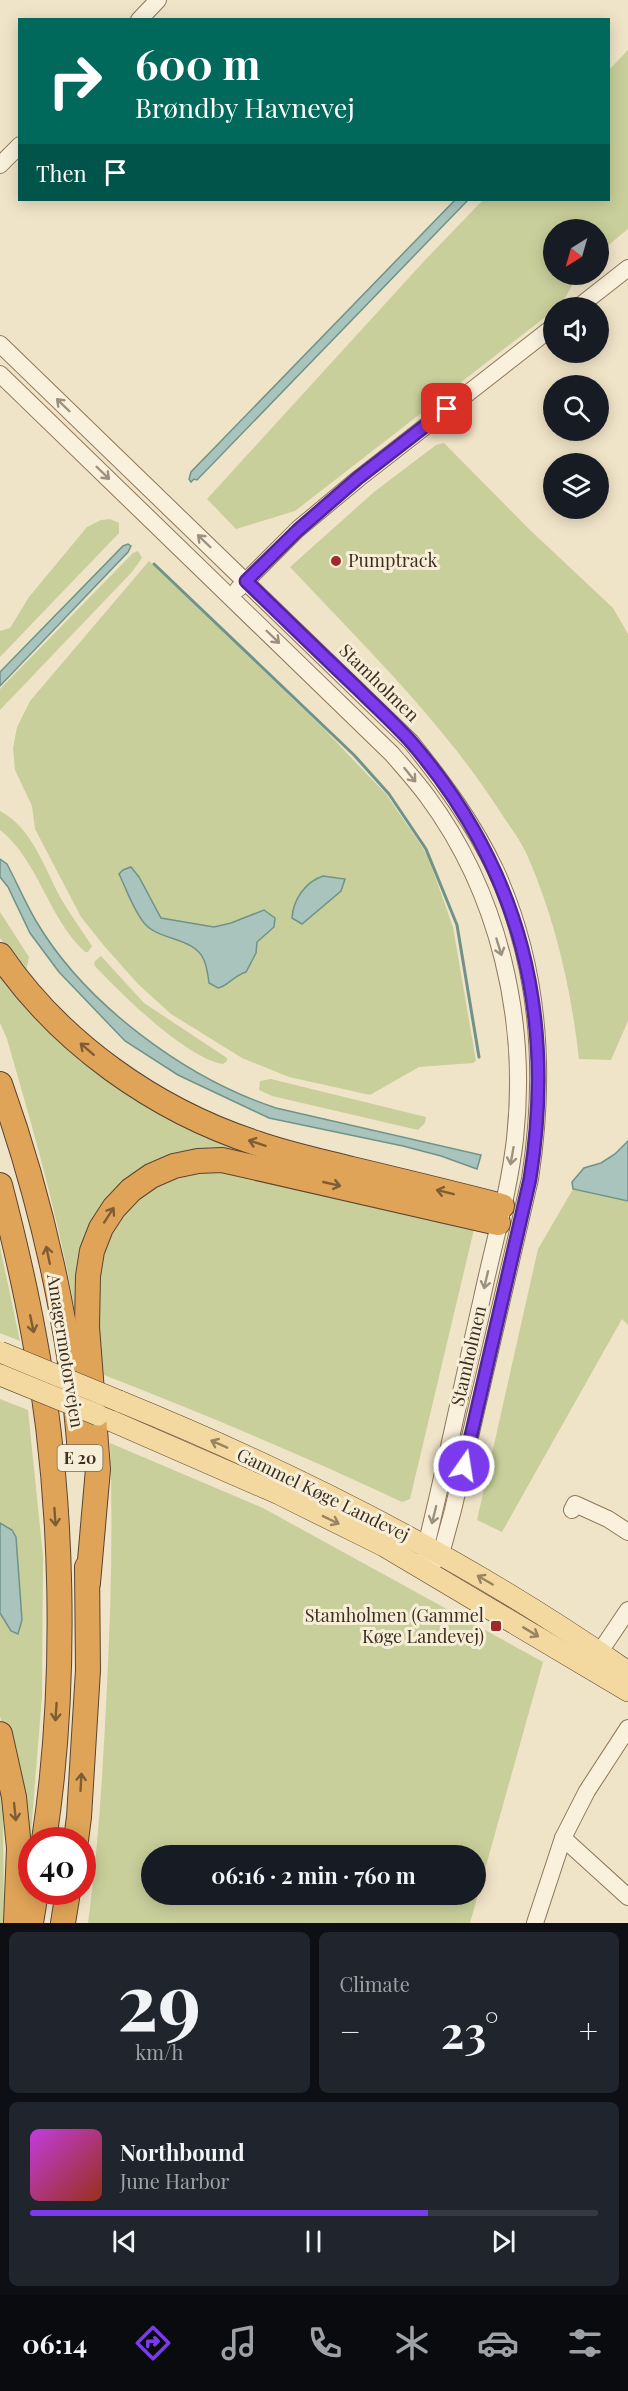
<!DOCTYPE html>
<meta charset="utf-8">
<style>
:root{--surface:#171b24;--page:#20242c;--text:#f1f3f6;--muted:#9ea1a6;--line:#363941;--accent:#7c3aed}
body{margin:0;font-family:"Playfair Display",serif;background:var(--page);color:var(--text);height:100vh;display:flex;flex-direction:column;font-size:22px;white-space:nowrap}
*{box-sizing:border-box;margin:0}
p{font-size:20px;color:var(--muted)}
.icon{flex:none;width:33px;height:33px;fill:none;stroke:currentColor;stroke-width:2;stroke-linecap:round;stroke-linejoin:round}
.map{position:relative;height:1923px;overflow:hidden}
.sheet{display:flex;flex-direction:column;gap:9px;padding:9px;background:#0d0f14;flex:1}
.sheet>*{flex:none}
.guide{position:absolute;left:18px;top:18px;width:592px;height:183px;border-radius:0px;box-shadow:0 3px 15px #0003;background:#00695c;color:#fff;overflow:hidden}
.needle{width:39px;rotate:217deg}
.tools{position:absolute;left:543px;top:219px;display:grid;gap:12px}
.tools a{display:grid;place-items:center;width:66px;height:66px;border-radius:50%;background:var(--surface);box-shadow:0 3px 15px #0003;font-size:30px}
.speed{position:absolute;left:18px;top:1827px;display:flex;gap:12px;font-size:30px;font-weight:700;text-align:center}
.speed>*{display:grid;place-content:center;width:78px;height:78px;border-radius:50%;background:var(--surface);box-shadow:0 3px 15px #0003;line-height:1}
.speed .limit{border:9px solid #d22;background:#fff;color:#111}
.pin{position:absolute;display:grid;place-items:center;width:51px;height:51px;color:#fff;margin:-26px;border-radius:12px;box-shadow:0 3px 9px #0006}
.me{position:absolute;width:66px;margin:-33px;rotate:13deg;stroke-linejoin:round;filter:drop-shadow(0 0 4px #0008)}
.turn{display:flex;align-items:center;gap:21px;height:126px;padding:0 18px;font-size:27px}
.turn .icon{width:78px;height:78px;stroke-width:2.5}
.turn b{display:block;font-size:42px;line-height:51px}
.then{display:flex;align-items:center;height:57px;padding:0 18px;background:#0003;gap:12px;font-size:22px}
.big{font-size:45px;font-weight:700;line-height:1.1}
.sheet .widget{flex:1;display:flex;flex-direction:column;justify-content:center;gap:9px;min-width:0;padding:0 21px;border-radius:9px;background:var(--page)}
.sheet .dial{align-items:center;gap:0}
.dial b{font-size:78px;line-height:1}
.song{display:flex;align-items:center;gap:18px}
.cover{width:72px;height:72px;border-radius:9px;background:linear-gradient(135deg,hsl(290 70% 55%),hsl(10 70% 35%))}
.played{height:6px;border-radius:3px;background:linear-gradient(90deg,var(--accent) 70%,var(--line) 70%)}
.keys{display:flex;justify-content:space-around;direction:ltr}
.heat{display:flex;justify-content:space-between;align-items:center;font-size:33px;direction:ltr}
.sheet .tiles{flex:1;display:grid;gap:9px;grid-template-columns:1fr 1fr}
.widget:last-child{grid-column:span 2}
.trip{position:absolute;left:141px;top:1845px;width:345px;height:60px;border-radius:30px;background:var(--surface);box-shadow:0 3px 15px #0003;font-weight:700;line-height:60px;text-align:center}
.dock{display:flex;height:96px;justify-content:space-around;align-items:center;background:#090b0e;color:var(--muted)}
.dock .icon{width:42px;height:42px}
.dock .active{color:var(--accent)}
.dock b{font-size:27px;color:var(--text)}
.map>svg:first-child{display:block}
.green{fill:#c9cf9b;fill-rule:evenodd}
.water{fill:#a9c4bc;stroke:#6f938a;stroke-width:1.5}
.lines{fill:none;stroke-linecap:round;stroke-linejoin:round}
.stream{stroke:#6f938a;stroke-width:3}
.minor-casing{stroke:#8d765c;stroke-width:18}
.major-casing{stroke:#5b4430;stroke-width:22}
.highway-casing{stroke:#5b4430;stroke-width:26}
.minor{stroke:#faf1dc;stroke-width:16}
.major{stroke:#f3d9a0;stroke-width:21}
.highway{stroke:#e0a458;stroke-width:24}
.major-bridge-casing{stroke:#5b4430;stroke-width:22;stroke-linecap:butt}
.major-bridge{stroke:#f3d9a0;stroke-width:21}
.oneway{stroke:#9c907e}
.oneway2{stroke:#7e5d36}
.oneway3{stroke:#988460}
.route-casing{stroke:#51269a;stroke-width:15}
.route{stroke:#7c3aed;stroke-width:10}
.poi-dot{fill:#9e2a2b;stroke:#f7eed8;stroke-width:2}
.labels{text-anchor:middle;stroke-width:6;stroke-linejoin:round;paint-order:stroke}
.shield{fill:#f7eed8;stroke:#756857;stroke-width:1.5}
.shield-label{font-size:16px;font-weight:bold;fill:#3d2e20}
.poi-label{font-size:18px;fill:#3d2e20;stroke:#f7eed8;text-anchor:start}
.street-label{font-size:18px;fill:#3d2e20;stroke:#f7eed8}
</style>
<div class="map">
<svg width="628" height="1923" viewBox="0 0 628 1923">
<rect width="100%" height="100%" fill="#f0e4c8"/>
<!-- green -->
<g class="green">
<polygon points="628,50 628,229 599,253 598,230 554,230 554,274 578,275 561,305 554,308 553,311 295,511 236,529 207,499 426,259 483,200 609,200 609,70"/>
<path d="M444,443L529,529L613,608L628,634V1021L611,1060L579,1059C571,989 556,922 528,857C521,840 507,823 497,807C439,718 362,644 290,567L374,492L436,445Z"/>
<polygon points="110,519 119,523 119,533 0,657 0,631 10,628 29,597 87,527 101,520"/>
<polygon points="138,551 142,558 132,572 0,710 0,689 133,553"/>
<polygon points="149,561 323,728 386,794 427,854 453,927 476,1061 473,1063 419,1067 370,1095 289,1077 242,1058 171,1014 138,984 105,947 81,917 35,829 32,806 15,770 13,748 17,727 30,701"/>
<path d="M0,811C34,829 45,871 63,902C72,917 82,931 92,946L88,952H85C48,918 39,861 0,830Z"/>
<polygon points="0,912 29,957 26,972 0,938"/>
<path d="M101,956L144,1003L227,1058V1061L223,1064C187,1059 119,992 94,965L95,961Z"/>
<path d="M0,966L51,1026L296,1161L231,1154L129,1183L81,1313L75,1312C59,1219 33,1129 7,1039L0,1023Z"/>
<polygon points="271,1079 426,1117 425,1123 418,1130 272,1096 259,1090 260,1081"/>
<path d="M226,1167L475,1225L410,1499L402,1502C303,1455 201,1413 99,1373L96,1277L103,1247L116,1219L156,1179Z"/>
<polygon points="573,1189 628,1201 628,1325 622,1319 502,1532 477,1520 538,1249"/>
<polygon points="0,1247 20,1341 0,1333"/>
<polygon points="0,1399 28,1410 43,1556 42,1696 29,1857 10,1752 0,1716"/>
<path d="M110,1443L263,1508L543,1662L470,1923H88C99,1844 103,1765 107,1686C111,1605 113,1524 110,1443ZM152,1856H476V1894H152Z"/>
<polygon points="0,1791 3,1804 4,1923 0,1923"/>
</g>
<!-- water -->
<g class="water">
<polygon points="455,200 468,200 197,480 194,479 191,482 189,479 191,472"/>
<polygon points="128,544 131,546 128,552 0,686 0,672 123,546"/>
<path d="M0,859L7,864C17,883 25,902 36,921C85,1004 185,1078 276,1108L481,1155L477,1169L441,1156L403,1146L269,1118L178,1075L125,1041L59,972L30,933L8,887L0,877Z"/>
<path d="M131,867L139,877L161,918L214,927L231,923L264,910L275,918L274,927L257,942L256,953L246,972C233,976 227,987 218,988L209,983C208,975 207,967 204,960C194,937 160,941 145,924C133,910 127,890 119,874L123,870Z"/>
<path d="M323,876L345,879L341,891L302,924L292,918C293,900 305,882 323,876Z"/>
<polygon points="628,1141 628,1201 573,1189 572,1182 584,1168 601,1163 615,1154"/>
<polygon points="0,1523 12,1530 16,1537 22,1620 18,1634 11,1631 0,1613"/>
</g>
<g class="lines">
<!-- stream -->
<polyline class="stream" points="154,564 354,755 389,794 426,849 457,925 479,1057"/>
<!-- minor casing -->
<g class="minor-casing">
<g id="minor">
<polyline points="139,20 158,0"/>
<polyline points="0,165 20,145"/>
<polyline points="577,308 628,268"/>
<path d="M0,344L411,742C443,782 474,824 496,871C540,968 546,1075 530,1179L453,1510L441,1554L433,1563"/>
<path d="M0,374L392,754C404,768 416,781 427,796C499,893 528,1019 515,1139C509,1192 493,1246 482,1298C463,1381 446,1464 426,1546V1557"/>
<polyline points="238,589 298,529 358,479 554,326"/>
<polyline points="572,1510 575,1504 608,1519 628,1532"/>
<polyline points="593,1662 628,1610"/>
<polyline points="563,1838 628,1897"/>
<polyline points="535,1923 563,1838 587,1791 628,1728"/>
</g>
</g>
<!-- major casing -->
<g class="major-casing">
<g id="major">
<path d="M119,1401C298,1474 470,1561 628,1672"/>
<polyline points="98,1415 279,1494 384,1546 628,1691"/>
</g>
</g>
<!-- highway casing -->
<g class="highway-casing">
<g id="highway">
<path d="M0,955C60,1043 155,1110 256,1143C287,1154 320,1161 352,1169C402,1181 452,1193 502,1206"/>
<path d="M0,1084C41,1198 72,1333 80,1455"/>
<path d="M0,1185C13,1235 25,1286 34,1336C64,1494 68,1682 44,1840"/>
<polyline points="88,1583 98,1469 87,1327 88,1276 92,1251 101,1228 114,1208 131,1190 151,1176 174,1166 198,1161 222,1160 498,1223"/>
<polyline points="0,1734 14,1797 19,1848 16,1923"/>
<polyline points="76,1840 79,1817 88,1670 87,1567"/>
<polyline points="31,1923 36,1892"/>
<polyline points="63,1923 68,1892"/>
</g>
</g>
<!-- minor -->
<use href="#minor" class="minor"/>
<!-- major -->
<use href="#major" class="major"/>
<!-- highway -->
<use href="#highway" class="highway"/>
<!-- major-bridge casing -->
<g class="major-bridge-casing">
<g id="major-bridge">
<polyline points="0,1352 119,1401"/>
<polyline points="0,1375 98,1415"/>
</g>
</g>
<!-- major-bridge -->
<use href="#major-bridge" class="major-bridge"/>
</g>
<!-- one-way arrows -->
<defs><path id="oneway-shaft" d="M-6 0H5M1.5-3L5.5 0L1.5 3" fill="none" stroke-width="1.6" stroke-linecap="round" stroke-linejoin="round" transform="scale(1.5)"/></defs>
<g class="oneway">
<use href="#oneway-shaft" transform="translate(63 405) rotate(-136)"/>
<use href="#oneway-shaft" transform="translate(103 473) rotate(44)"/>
<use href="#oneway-shaft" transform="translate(204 541) rotate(-136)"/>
<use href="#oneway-shaft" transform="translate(273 637) rotate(44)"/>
<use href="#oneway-shaft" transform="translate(410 775) rotate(51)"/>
<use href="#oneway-shaft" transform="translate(499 947) rotate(73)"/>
<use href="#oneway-shaft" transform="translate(512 1156) rotate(100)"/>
<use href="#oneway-shaft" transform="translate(486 1280) rotate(103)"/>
<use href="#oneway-shaft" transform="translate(434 1515) rotate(104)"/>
</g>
<g class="oneway2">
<use href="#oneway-shaft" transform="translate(87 1049) rotate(-139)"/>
<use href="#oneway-shaft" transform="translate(257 1143) rotate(-162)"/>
<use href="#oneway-shaft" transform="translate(332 1184) rotate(13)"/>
<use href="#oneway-shaft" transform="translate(445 1192) rotate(-166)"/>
<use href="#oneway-shaft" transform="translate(109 1215) rotate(-57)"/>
<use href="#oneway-shaft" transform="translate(48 1255) rotate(-102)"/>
<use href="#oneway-shaft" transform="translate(32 1324) rotate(78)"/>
<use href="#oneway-shaft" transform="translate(55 1517) rotate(86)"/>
<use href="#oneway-shaft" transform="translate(56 1712) rotate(94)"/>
<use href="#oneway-shaft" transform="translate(81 1782) rotate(-87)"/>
<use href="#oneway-shaft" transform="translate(15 1812) rotate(84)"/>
</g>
<g class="oneway3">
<use href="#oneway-shaft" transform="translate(219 1444) rotate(-156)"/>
<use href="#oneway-shaft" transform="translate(331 1520) rotate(26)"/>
<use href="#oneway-shaft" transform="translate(485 1580) rotate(-150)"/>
<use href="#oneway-shaft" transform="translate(531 1632) rotate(31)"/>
</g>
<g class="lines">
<!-- route casing -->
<g class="route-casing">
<path id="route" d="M447,409L358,478L298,530L246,581C283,617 320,653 357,688C375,706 395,724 412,743C521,870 556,1015 530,1179L464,1466"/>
</g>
<!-- route -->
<use href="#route" class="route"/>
</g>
<!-- markers -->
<g class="poi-dot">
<circle cx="336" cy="561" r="6"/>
<rect x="490" y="1620" width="12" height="12" rx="3"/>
</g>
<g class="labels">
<!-- shield labels -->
<rect class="shield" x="57.5" y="1445" width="45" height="26" rx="4.5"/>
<g class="shield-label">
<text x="80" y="1464">E 20</text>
</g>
<!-- poi labels -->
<g class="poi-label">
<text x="348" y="567">Pumptrack</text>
<text x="484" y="1622" text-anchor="end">Stamholmen (Gammel<tspan x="484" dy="21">Køge Landevej)</tspan></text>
</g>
<!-- street labels -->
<g class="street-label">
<text transform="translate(379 683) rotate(44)" y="6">Stamholmen</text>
<text transform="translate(65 1351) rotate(81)" y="6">Amagermotorvejen</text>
<text transform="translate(469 1356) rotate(-77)" y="6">Stamholmen</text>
<text transform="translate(323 1495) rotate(26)" y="6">Gammel Køge Landevej</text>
</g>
</g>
</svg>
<div class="tools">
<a><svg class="needle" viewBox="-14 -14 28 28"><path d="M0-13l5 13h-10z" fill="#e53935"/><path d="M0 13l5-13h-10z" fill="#9ea1a6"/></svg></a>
<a><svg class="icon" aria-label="sound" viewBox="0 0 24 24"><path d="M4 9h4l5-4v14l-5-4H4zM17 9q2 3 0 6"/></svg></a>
<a><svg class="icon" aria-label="search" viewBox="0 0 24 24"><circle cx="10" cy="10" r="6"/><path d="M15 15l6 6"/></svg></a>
<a><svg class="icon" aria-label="layers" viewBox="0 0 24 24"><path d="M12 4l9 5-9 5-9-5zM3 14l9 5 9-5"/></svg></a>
</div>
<div class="speed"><div class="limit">40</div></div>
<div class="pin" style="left:447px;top:409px;background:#d93025"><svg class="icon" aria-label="arrive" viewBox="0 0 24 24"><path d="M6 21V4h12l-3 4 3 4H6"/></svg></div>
<svg class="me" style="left:464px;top:1466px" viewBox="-20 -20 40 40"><circle r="17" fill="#7c3aed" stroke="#fff" stroke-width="3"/><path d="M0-11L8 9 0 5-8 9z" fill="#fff"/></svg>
<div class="trip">06:16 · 2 min · 760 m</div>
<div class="guide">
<div class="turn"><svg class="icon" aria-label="right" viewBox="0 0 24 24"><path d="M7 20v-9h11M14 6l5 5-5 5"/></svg><div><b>600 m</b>Brøndby Havnevej</div></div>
<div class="then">Then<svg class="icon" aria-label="arrive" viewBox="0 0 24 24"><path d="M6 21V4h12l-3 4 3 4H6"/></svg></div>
</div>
</div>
<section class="sheet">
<div class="tiles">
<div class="widget dial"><b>29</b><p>km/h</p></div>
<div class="widget"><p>Climate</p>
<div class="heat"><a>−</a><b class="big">23°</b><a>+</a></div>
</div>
<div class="widget">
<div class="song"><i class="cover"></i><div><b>Northbound</b><p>June Harbor</p></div></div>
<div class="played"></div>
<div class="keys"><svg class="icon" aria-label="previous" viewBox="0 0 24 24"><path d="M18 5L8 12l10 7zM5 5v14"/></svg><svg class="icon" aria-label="pause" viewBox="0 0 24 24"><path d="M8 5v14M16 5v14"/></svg><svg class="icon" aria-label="next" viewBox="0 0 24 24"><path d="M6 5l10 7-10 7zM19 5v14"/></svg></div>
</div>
</div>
</section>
<nav class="dock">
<b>06:14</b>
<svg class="icon active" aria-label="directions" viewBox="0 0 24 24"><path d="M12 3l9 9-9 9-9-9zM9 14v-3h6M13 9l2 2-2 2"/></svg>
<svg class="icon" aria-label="music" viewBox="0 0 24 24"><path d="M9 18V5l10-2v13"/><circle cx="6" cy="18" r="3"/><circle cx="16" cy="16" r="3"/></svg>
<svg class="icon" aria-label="phone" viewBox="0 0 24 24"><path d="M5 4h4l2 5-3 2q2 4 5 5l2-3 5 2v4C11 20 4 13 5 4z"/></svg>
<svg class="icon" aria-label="climate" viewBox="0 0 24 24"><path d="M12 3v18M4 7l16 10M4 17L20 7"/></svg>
<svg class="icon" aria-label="car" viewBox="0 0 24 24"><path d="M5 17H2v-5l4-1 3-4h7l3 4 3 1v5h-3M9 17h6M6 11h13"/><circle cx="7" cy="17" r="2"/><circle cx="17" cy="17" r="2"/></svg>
<svg class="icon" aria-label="filters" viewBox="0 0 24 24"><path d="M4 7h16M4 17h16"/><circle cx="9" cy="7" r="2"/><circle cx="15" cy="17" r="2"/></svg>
</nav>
